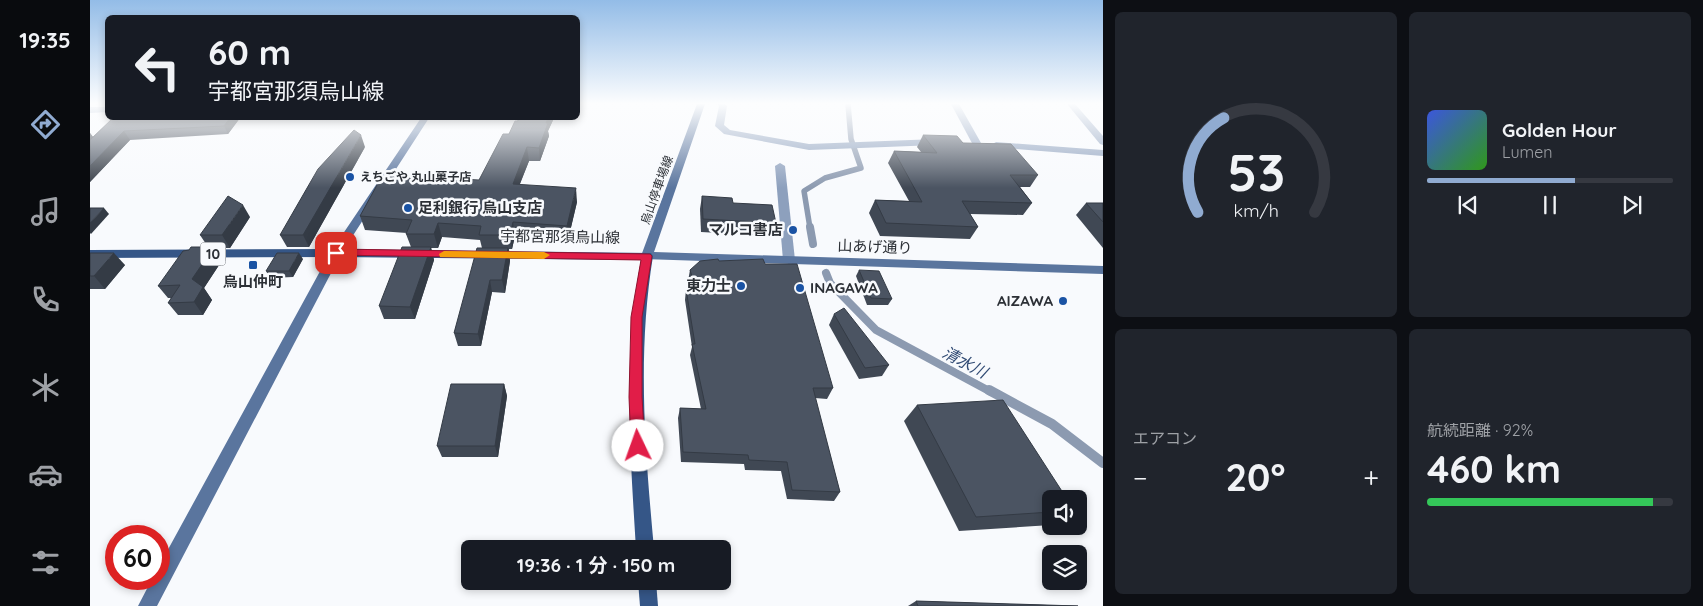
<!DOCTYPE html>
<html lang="ja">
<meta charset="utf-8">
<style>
:root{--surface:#171b24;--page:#20242c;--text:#f1f3f6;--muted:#9ea1a6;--line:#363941;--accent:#90abd1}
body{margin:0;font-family:Quicksand,"Noto Sans JP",sans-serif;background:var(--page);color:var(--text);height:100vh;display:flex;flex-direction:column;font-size:19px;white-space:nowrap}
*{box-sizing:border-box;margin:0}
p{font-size:16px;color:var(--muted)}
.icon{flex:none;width:28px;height:28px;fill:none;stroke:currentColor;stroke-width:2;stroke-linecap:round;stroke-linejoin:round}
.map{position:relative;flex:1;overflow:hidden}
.details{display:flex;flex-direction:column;gap:12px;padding:12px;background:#0d0f14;width:600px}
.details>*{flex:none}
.guide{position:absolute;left:15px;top:15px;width:475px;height:105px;border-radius:8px;box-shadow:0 2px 8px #0003;background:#171b24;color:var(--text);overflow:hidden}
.buttons{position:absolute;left:952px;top:490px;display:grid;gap:10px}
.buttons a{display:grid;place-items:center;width:45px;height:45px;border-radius:8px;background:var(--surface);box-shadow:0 2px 8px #0003;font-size:25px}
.speed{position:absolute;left:15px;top:525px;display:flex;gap:10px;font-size:25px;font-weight:700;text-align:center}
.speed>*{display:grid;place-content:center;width:65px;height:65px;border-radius:50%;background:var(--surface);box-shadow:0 2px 8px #0003;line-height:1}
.speed .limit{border:8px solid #d22;background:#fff;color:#111}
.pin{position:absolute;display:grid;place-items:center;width:42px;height:42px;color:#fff;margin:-21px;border-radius:10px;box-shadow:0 2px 8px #0006}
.me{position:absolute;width:55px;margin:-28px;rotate:357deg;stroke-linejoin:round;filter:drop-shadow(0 0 4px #0008)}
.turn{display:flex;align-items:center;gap:18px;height:105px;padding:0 20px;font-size:22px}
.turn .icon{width:65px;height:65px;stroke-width:2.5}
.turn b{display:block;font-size:35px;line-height:42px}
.big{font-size:38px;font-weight:700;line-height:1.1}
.details .widget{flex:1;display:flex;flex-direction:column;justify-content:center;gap:8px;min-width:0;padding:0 18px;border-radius:8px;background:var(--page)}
.details .dial{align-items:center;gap:0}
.dial svg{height:130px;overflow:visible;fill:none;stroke:var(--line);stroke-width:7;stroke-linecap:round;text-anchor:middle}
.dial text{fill:var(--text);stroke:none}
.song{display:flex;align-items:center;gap:15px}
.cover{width:60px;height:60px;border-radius:8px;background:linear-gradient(135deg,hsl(230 70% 55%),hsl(110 70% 35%))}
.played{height:5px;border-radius:2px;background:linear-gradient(90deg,var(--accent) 60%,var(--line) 60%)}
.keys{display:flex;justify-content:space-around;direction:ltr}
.heat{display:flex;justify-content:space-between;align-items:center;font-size:28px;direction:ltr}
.charge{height:8px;border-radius:4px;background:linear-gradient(90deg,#34c759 92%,var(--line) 0)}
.details .tiles{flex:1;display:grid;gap:12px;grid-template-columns:repeat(2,1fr)}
.trip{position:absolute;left:371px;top:540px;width:270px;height:50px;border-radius:8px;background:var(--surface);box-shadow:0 2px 8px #0003;font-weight:700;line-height:50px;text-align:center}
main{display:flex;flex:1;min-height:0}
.tab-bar{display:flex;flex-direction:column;width:90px;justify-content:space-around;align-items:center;background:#090b0e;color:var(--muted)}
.tab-bar .icon{width:35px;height:35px}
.tab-bar .active{color:var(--accent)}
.tab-bar b{font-size:22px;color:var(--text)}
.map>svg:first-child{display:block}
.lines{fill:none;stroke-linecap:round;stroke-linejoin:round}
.stream-far2{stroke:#8c9ab0;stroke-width:5.5}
.stream-far1{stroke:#8c9ab0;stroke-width:8}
.stream{stroke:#8c9ab0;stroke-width:10}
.lane{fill:#8da0bd;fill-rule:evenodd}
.street{fill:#8da0bd;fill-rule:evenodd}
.secondary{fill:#5a759e;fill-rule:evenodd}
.primary{fill:#355687;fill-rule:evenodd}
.wall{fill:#404854}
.shaded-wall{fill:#343b45}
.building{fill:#4b5462;stroke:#343b45}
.route{fill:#e11d48;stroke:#92132f}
.slow{fill:#f59e0b}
.poi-dot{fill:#1a53a4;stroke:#f8fafd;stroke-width:2}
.labels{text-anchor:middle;stroke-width:5;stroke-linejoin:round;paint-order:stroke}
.far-poi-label{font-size:12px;font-weight:bold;fill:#2c3036;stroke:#f8fafd;text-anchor:start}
.far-street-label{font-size:12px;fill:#2c3036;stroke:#f8fafd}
.shield{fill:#f8fafd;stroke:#696d72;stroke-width:1}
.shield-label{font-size:14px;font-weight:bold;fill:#2c3036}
.poi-label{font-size:15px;font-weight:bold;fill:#2c3036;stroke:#f8fafd;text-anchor:end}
.street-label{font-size:15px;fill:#2c3036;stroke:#f8fafd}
.water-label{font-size:16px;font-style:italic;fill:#324c75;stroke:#f8fafd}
</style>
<main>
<nav class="tab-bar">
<b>19:35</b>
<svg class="icon active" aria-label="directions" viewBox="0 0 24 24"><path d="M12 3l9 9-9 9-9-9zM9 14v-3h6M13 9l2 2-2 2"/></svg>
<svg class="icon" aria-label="music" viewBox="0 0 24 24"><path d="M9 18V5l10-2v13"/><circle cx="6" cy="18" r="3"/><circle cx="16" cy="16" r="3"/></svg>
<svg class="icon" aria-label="phone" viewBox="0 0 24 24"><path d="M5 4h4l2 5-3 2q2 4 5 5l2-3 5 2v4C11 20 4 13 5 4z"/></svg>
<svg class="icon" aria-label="climate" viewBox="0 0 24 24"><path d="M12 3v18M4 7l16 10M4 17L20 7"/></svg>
<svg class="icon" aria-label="car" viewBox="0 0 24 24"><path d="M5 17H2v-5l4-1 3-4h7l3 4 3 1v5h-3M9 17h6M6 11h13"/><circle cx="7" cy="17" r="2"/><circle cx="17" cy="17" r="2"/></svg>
<svg class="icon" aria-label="filters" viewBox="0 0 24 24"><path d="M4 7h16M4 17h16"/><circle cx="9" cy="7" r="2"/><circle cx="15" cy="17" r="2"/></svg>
</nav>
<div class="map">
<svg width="1013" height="606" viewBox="0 0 1013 606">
<rect width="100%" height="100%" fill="#f8fafd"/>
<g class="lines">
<!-- stream-far2 -->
<polyline class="stream-far2" points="720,228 714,191 735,178 771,168 761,139 758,104"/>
<!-- stream-far1 -->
<g class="stream-far1">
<polyline points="720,227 723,244"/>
<polyline points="736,273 740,283 786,330 901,392"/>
</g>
<!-- stream -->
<polyline class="stream" points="899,390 962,424 1013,463"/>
<!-- lane -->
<polygon class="lane" points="690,163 695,166 705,260 699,264 693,260 685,166"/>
<!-- street -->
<g class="street">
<polygon points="627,104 635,104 637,106 634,125 640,130 719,144 846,139 851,142 846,145 719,150 634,134 625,126 629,106"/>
<polygon points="861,104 869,104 891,143 889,145 883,145"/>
<polygon points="977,104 985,104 1013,136 1013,145 1010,144"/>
<polygon points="0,107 18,107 18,112 0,113"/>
<polygon points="906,142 1013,150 1013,156 903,147 901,145"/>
</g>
<!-- secondary -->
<g class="secondary">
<polygon points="607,104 615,104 564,252 1013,266 1013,274 553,259 551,256"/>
<polygon points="331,118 339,118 251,254 67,606 48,606 62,579 69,579 69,566 240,253"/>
</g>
<!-- primary -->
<g class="primary">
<path d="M246,249L561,253L563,256C547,354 555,450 564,549H546C540,452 533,356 551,260L246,257L0,258V250Z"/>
<polygon points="548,581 566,581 568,606 550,606"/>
</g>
</g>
<!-- wall -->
<g class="wall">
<polygon points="23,118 150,118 138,134 40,140 0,182 0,133 3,137"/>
<polygon points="429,118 464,118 458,131 459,136 450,161 439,161 430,184 487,202 478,240 425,236 422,249 419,249 420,261 415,293 402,292 391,346 368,346 364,333 392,248 390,240 352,237 348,248 341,248 344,260 325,319 294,319 289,306 321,247 316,234 317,233 275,230 270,216 356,181 389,180 419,134"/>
<polygon points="833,135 873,143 948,175 940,187 930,187 942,203 933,215 880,214 888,227 880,239 790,236 779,213 785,200 819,201 798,163 804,151 831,152 827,147"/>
<polygon points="275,147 219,247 197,247 190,235"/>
<polygon points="612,196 643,203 686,223 682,236 611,232 610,209"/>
<polygon points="996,203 1013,203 1013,248 986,215"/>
<polygon points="160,217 140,248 125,248 133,259 114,288 122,300 113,315 88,315 78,303 81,298 78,298 68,286 99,250 118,247 110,235"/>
<polygon points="0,253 35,265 15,289 0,289"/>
<polygon points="213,259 203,277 180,278 176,271"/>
<polygon points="629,261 743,388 737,399 725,398 750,492 744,501 697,499 691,471 655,470 654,464 591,462 588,418 590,408 611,409 600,355 602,347 595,300 596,289 601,289 598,281 600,270"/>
<polygon points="769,270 802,299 798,305 777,305 766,276"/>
<polygon points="744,314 799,365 792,376 769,379 739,325"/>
<polygon points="414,384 417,396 408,457 352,457 347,446"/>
<polygon points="827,405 961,499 961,525 869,531 814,421"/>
<polygon points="826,601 988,606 818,606"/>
</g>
<!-- shaded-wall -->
<g class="shaded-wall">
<polygon points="140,118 150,118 138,134 134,126"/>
<polygon points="458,118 464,118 458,131 459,136 450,161 449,148"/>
<polygon points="34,131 40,140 0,182 0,166"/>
<polygon points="0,133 3,137 0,140"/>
<polygon points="271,135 275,147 219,247 213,235"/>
<polygon points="437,147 439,161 424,198 423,184"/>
<polygon points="486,188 487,202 478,240 477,226"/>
<polygon points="153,205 160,217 140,248 132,235"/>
<polygon points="14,208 19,214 1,234 0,233 0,223"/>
<polygon points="423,222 425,236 422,249 420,235"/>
<polygon points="348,223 352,237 348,248 344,234"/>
<polygon points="124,247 133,259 114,288 122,300 113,315 104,302 102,279"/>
<polygon points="341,247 344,260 325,319 320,307"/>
<polygon points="418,248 420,261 415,293 412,280"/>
<polygon points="24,253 35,265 15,289 4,276"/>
<polygon points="209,253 213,259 203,277 199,271"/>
<polygon points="400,280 402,292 391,346 388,334"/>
<polygon points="414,384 417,396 408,457 405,446"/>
</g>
<!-- building -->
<g class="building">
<polygon points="23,118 140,118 134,126 34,131 0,166 0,140"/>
<polygon points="429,118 458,118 456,123 458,123 449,148 437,147 423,184 486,188 477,226 423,222 420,235 389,235 391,226 348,223 344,234 316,234 322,220 270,216 292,176 356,181 357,178 389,180 413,134 419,134 425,121 428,121"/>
<polygon points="264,130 271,135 213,235 190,235 228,169"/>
<polygon points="833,135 867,136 873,143 921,144 948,175 920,175 942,203 872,201 888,227 796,223 785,200 832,202 804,151 847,153"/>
<polygon points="138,196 153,205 132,235 110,235"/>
<polygon points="612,196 642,198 643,203 682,205 686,223 613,219"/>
<polygon points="996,203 1013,203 1013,222"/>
<polygon points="0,208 14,208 0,223"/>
<polygon points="101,247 124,247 102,279 113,287 104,302 78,303 90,285 68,286 93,251 99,250"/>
<polygon points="312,247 341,247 320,307 289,306"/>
<polygon points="387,248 418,248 412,280 400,280 388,334 364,333"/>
<polygon points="0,253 24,253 4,276 0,276"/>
<polygon points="187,253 209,253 199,271 176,271"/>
<polygon points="628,259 629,261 673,259 675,264 707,264 743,388 723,388 750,492 702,490 697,462 659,460 658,455 593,452 590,408 616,409 602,344 605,344 596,289 606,289 600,270 610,261"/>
<polygon points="769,270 789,271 802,299 781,298"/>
<polygon points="754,308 799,365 775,368 744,314"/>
<polygon points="361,384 414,384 405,446 347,446"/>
<polygon points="913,400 977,499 961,499 961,512 886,517 827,405"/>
<polygon points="826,601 988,606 828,606"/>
</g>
<!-- sky -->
<linearGradient id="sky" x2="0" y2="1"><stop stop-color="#93bce7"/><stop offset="0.55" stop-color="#fcfdfe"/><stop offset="1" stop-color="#fcfdfe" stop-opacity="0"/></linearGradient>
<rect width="1013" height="188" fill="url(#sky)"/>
<!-- route -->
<polygon class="route" points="246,249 560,254 562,256 552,317 552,397 555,446 553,450 548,452 543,450 541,446 539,397 541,317 551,260 243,255 241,253 243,250"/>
<!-- slow -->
<polygon class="slow" points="354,251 454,252 460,255 454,259 350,257 349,254"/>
<!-- markers -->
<g class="poi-dot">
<circle cx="260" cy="177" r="5"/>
<circle cx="318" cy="208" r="5"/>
<circle cx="703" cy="230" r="5"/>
<rect x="158" y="260" width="10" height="10" rx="2.5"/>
<circle cx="651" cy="286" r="5"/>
<circle cx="710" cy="288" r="5"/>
<circle cx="973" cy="301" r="5"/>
</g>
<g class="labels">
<!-- far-poi labels -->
<g class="far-poi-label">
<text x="270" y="181">えちごや 丸山菓子店</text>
</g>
<!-- far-street labels -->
<g class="far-street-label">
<text transform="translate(567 190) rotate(-70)" y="4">烏山停車場線</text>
</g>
<!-- shield labels -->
<rect class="shield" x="110.5" y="242.5" width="25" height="23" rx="4"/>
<g class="shield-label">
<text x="123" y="259">10</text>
</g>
<!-- poi labels -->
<g class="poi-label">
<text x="328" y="213" text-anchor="start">足利銀行 烏山支店</text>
<text x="693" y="235">マルコ書店</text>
<text x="163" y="287" text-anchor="middle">烏山仲町</text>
<text x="641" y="291">東力士</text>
<text x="720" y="293" text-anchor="start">INAGAWA</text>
<text x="963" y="306">AIZAWA</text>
</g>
<!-- street labels -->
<g class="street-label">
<text transform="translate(470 237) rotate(1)" y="5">宇都宮那須烏山線</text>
<text transform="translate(785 247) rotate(2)" y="5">山あげ通り</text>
</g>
<!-- water labels -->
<g class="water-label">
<text transform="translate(875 362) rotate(28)" y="6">清水川</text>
</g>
</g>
</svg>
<div class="buttons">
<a><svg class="icon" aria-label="sound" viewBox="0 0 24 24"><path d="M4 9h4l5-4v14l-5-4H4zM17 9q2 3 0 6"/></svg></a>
<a><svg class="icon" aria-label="layers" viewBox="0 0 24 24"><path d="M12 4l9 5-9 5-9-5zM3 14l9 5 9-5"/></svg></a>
</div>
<div class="speed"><div class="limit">60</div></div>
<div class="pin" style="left:246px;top:253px;background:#d93025"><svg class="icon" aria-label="arrive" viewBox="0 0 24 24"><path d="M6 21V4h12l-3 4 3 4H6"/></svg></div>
<svg class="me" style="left:548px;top:446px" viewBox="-20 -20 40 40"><circle r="19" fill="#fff"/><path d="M0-13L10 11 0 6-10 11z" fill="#e11d48"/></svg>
<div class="trip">19:36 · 1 分 · 150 m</div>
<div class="guide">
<div class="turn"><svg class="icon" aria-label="left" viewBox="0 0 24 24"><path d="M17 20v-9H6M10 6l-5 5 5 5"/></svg><div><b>60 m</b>宇都宮那須烏山線</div></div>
</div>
</div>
<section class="details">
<div class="tiles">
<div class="widget dial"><svg viewBox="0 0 100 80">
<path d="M14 69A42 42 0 1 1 86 69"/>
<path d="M14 69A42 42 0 0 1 30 11" stroke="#90abd1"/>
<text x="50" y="56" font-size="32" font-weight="700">53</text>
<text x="50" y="72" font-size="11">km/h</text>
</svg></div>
<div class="widget">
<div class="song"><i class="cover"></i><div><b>Golden Hour</b><p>Lumen</p></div></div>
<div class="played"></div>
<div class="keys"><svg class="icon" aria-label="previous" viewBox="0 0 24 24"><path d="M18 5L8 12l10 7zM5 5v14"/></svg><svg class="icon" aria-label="pause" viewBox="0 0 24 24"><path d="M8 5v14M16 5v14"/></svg><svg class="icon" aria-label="next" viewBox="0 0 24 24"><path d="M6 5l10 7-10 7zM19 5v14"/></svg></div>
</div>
<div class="widget"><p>エアコン</p>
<div class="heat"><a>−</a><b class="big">20°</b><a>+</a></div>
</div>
<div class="widget"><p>航続距離 · 92%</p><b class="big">460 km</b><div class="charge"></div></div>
</div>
</section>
</main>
